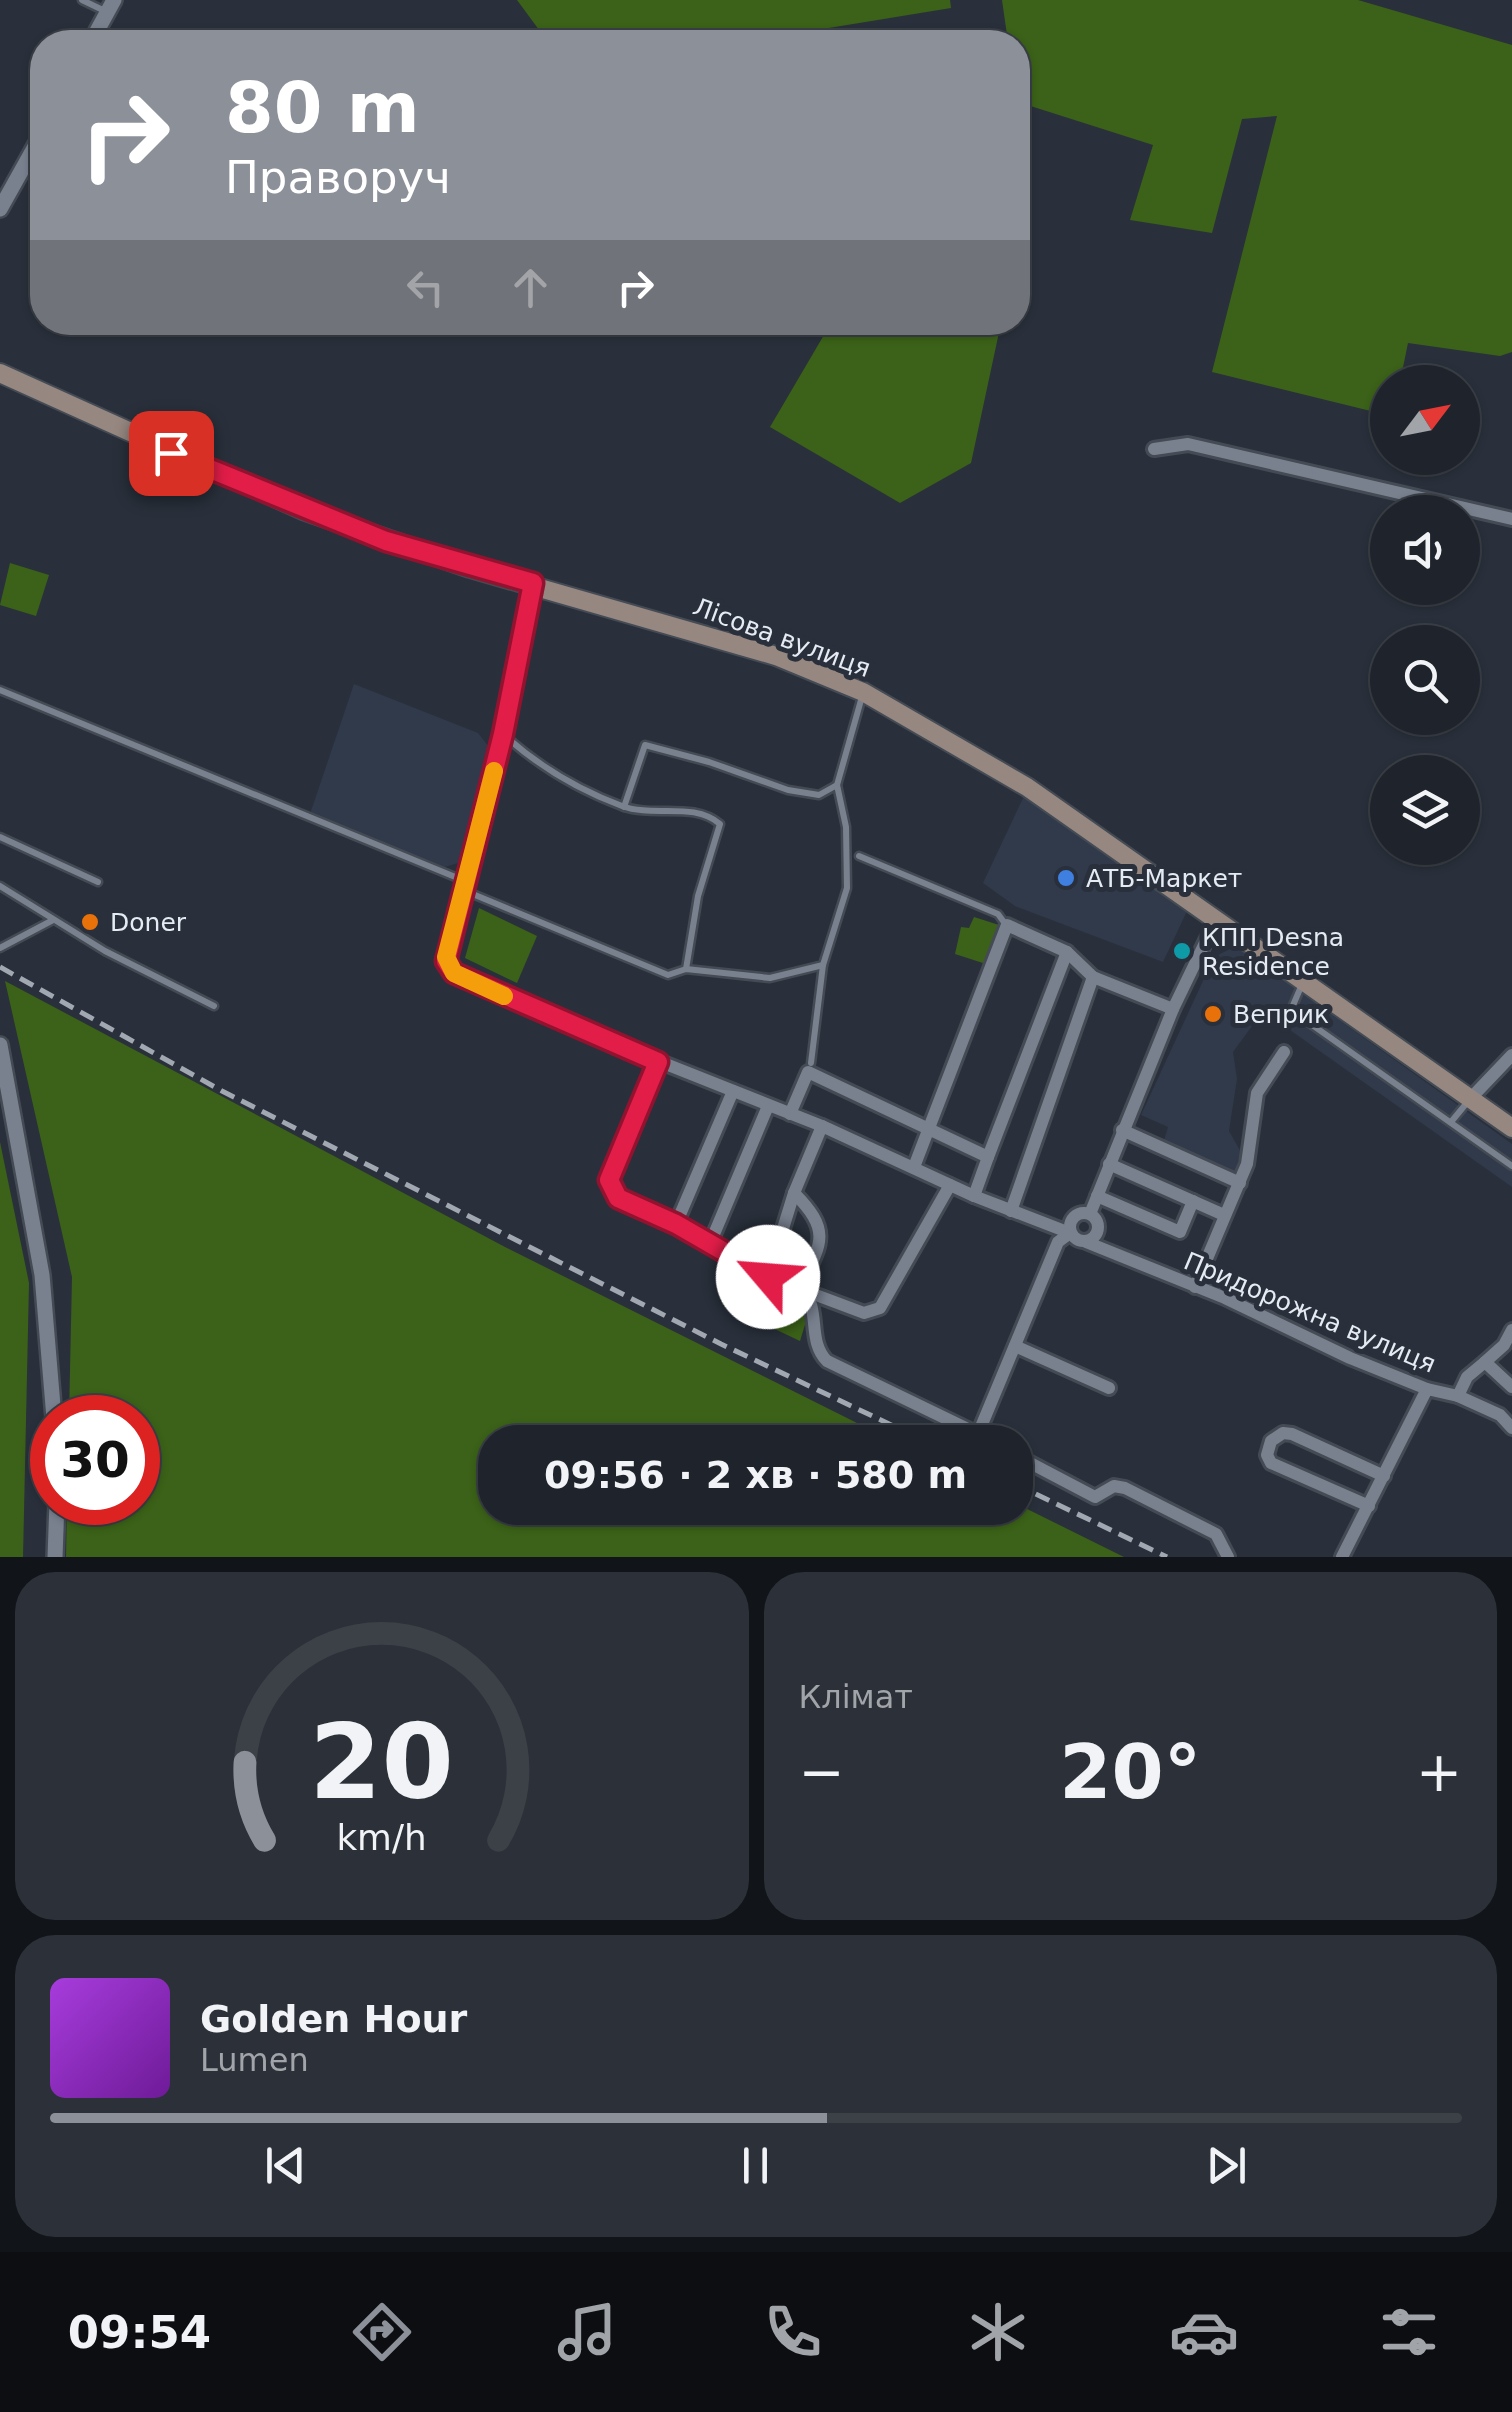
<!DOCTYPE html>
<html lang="uk">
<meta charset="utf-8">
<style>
:root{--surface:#1f242c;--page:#2c3038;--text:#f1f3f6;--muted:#a1a4a9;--line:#3c4148;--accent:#8c9099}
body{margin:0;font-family:"DejaVu Sans",sans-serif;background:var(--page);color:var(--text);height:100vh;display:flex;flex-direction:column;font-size:38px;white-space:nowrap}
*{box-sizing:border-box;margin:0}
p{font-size:32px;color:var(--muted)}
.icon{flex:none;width:55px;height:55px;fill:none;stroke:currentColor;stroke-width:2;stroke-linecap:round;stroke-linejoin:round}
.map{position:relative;height:1557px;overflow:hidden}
.panel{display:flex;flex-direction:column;gap:15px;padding:15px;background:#111418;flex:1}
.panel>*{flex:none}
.banner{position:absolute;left:30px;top:30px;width:1000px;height:305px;border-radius:40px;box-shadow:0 2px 8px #0004,0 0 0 2px var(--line);background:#8c9099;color:#fff;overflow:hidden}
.needle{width:65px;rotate:58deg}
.controls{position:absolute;left:1370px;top:365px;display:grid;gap:20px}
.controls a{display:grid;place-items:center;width:110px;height:110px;border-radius:50%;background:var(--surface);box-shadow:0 2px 8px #0004,0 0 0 2px var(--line);font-size:50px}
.speed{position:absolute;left:30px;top:1395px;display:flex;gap:20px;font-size:50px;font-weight:700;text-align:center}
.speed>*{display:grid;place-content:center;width:130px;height:130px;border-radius:50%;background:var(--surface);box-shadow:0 2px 8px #0004,0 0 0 2px var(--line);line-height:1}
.speed .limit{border:15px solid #d22;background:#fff;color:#111}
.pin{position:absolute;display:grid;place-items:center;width:85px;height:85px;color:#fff;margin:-42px;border-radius:20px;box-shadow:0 5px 15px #0006}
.me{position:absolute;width:110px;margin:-55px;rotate:297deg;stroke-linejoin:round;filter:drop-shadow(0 0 8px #0008)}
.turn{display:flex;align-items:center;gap:35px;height:210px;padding:0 30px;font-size:45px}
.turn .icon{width:130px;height:130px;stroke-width:2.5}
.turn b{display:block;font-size:70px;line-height:85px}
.lanes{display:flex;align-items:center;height:95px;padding:0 30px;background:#0003;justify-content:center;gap:50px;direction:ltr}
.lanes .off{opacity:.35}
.big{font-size:75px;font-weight:700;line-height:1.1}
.panel .card{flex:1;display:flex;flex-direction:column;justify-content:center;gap:15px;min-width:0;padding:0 35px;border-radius:40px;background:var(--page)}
.panel .dial{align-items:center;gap:0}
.dial svg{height:260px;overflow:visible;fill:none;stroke:var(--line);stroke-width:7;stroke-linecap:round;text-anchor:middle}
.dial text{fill:var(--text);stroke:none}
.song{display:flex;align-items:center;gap:30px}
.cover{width:120px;height:120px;border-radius:15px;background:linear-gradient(135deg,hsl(280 70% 55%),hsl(280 70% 35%))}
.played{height:10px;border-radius:5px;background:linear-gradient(90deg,var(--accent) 55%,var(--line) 55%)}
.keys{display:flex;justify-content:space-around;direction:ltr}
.heat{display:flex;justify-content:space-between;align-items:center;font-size:55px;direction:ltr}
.panel .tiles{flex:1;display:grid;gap:15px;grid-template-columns:1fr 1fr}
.card:last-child{grid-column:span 2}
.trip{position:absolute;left:478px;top:1425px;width:555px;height:100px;border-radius:40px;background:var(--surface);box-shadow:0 2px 8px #0004,0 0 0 2px var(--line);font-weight:700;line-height:100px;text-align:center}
.tab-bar{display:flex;height:160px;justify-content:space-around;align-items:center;background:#0c0e12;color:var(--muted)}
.tab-bar .icon{width:70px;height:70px}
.tab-bar .selected{color:var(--accent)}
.tab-bar b{font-size:45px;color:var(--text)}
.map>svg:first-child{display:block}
.built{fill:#303a4b}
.green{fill:#3b6218}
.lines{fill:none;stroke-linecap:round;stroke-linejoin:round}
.service-casing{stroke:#444b54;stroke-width:11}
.minor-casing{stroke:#444b54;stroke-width:18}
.tertiary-casing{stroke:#444b54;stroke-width:20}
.secondary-casing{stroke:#444b54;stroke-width:22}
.service{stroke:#79818f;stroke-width:6}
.minor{stroke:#79818f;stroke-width:12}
.tertiary{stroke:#79818f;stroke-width:15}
.secondary{stroke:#968780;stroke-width:18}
.rail{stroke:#a2a8b1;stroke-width:5;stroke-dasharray:15 8;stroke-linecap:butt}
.route-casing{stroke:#92132f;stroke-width:25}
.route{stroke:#e11d48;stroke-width:18}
.slow{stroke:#f59e0b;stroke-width:18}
.shop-dot{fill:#3f7fe0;stroke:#29303b;stroke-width:4}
.food-dot{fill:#e8710a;stroke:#29303b;stroke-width:4}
.culture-dot{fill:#0f9aa8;stroke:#29303b;stroke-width:4}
.labels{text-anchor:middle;stroke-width:10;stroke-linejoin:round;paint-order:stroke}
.street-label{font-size:25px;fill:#e6ebf3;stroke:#29303b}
.poi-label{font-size:25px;fill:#e6ebf3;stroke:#29303b;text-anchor:start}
</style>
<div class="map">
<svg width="1512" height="1557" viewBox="0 0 1512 1557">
<rect width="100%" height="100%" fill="#29303b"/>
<!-- built -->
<g class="built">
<polygon points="354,684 478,733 489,747 461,862 445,867 310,814"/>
<polygon points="1024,796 1188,909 1163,962 1015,906 983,883"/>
<polygon points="1236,946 1512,1144 1512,1187 1263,1011 1233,1052 1237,1079 1229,1131 1241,1152 1235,1173 1163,1144 1168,1127 1141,1115 1214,957"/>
</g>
<!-- green -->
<g class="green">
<polygon points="517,0 950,0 951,8 798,33 786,42 548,42"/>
<polygon points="1002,0 1358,0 1512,45 1512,352 1500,356 1408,343 1400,382 1388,382 1387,415 1212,372 1277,116 1242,119 1212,233 1130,220 1153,145 1018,102 1018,42 1008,42"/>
<polygon points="831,323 1001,323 971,463 900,503 770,427"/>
<polygon points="10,563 49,575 36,616 0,605"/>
<polygon points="479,908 537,936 517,983 465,958"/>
<polygon points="974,917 999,925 986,964 955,954 961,927 969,928"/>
<polygon points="5,981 505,1247 895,1442 495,1442 495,1508 1015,1508 1015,1503 1124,1557 66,1557 67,1503 138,1502 138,1418 69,1417 72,1277"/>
<polygon points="0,1142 29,1283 23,1557 0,1557"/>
<polygon points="736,1271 800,1301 807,1318 800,1341 722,1304"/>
</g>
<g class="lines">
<!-- service casing -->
<g class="service-casing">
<g id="service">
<polyline points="82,0 107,12"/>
<polyline points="0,690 465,881"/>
<path d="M503,734C537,765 579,790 622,806C654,818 693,801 720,824L698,896L686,969"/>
<polyline points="624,807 645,745 709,762 788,790 819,795 837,785"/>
<polyline points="0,837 98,882"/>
<polyline points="859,856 998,914 1006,925"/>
<polyline points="0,886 105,951 214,1006"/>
<polyline points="463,890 668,975 686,969 770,978 823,965 847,888 846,827 837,785 863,693"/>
<polyline points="0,948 53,920"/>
<polyline points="1303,982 1291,1010 1512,1166"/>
<polyline points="811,1063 823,965"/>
<polyline points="1451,1122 1470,1099"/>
</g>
</g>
<!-- minor casing -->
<g class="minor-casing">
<g id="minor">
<polyline points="1154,449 1188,444 1512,519"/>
<polyline points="533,583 503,734 446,957 450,969 575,1028 822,1126 974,1196 1070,1233"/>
<polyline points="658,1062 609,1179 617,1198 676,1224 768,1277 794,1193 822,1126"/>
<polyline points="1471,1098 1512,1055"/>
<polyline points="790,1114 808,1072 988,1157 974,1196"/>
<polyline points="1122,1130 1240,1183"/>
<polyline points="988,1157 1067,952"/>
<polyline points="1109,1164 1224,1215"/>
<polyline points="914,1167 1007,925 1067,952 1093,977 1173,1009"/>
<path d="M794,1193C832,1231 822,1244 799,1287"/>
<polyline points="1097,1196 1180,1232 1193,1201"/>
<polyline points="1011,1211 1093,977"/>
<circle cx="1084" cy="1227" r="14"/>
<polyline points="1090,1214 1173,1009 1217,918"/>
<polyline points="676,1224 733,1091"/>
<polyline points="1086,1242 1225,1298 1350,1358 1427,1389 1458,1396 1500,1415 1512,1428"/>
<polyline points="709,1246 768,1106"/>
<polyline points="768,1277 864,1313 880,1308 950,1185"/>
<polyline points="1195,1287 1247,1164 1257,1093 1284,1052"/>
<path d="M803,1289C821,1311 807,1341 827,1361L978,1434L1058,1242L1070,1233"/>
<polyline points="1015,1346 1109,1388"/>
<polyline points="1485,1362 1504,1345 1512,1330"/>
<polyline points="1458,1396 1467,1377 1485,1362 1512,1387"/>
<polyline points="978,1434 993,1442"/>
<polyline points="1015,1455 1095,1497 1114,1486 1125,1488 1216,1534 1228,1557"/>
<polyline points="1369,1506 1271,1463 1267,1455 1271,1441 1283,1433 1292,1434 1384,1476"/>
<polyline points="1342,1557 1427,1389"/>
</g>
</g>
<!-- tertiary casing -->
<g class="tertiary-casing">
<g id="tertiary">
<polyline points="91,42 114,0"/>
<polyline points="0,209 42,134"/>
<polyline points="0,1045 42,1275 54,1418"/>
<polyline points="55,1557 57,1502"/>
</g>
</g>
<!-- secondary casing -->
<g class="secondary-casing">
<polyline id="secondary" points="0,373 303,510 470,568 776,656 863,692 1027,787 1512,1128"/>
</g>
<!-- service -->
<use href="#service" class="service"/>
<!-- minor -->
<use href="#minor" class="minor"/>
<!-- tertiary -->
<use href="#tertiary" class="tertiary"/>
<!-- secondary -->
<use href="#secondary" class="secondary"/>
<!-- rail -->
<g class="rail">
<polyline points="0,967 222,1091 721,1344 927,1442"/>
<polyline points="1015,1484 1167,1557"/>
</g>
</g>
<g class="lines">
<!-- route casing -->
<g class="route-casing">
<polyline id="route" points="171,453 386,541 533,583 503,734 446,961 454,973 658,1062 609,1180 618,1198 676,1224 768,1277"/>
</g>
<!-- route -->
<use href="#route" class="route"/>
<!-- slow -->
<polyline class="slow" points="494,771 446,957 454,973 504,996"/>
</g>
<!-- markers -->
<circle class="shop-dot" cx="1066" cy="878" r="10"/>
<g class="food-dot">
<circle cx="90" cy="922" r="10"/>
<circle cx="1213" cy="1014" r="10"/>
</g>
<circle class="culture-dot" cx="1182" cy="951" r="10"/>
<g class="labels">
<!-- street labels -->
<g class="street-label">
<text transform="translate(782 637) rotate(20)" y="9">Лісова вулиця</text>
<text transform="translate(1310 1312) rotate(23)" y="9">Придорожна вулиця</text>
</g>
<!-- poi labels -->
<g class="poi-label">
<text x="1086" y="887">АТБ-Маркет</text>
<text x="110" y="931">Doner</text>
<text x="1202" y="946">КПП Desna<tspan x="1202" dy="29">Residence</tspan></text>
<text x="1233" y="1023">Веприк</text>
</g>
</g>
</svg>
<div class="controls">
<a><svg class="needle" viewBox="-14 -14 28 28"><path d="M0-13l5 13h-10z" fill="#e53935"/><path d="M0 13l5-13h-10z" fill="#a1a4a9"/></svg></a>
<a><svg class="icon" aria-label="sound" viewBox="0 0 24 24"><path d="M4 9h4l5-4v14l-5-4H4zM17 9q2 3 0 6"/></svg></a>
<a><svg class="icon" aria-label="search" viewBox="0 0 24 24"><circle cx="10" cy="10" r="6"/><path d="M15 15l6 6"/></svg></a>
<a><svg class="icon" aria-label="layers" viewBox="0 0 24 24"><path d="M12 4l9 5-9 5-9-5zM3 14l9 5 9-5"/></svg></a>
</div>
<div class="speed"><div class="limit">30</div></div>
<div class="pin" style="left:171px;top:453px;background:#d93025"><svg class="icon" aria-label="arrive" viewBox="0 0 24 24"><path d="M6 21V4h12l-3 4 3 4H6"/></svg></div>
<svg class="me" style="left:768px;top:1277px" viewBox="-20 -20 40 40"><circle r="19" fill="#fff"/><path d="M0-13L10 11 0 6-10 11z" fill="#e11d48"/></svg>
<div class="trip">09:56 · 2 хв · 580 m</div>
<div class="banner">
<div class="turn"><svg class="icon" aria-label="right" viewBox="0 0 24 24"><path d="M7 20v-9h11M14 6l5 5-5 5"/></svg><div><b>80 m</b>Праворуч</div></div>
<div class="lanes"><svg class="icon off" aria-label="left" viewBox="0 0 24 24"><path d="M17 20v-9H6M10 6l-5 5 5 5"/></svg><svg class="icon off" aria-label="ahead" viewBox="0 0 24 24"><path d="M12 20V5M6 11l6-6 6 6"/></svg><svg class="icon" aria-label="right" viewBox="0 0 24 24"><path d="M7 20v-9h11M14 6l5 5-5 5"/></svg></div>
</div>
</div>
<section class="panel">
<div class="tiles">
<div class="card dial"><svg viewBox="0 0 100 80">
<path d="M14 69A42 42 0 1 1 86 69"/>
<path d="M14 69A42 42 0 0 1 8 45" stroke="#8c9099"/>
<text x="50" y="56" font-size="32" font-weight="700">20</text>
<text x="50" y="72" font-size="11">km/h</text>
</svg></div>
<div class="card"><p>Клімат</p>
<div class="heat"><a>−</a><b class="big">20°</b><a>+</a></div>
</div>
<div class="card">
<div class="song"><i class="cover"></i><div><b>Golden Hour</b><p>Lumen</p></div></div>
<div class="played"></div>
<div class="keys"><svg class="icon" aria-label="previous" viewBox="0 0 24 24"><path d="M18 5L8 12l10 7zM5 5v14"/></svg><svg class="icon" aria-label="pause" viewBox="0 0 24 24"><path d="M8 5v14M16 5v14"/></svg><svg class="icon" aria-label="next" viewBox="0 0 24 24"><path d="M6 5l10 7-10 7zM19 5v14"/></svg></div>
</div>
</div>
</section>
<nav class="tab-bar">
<b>09:54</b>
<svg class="icon selected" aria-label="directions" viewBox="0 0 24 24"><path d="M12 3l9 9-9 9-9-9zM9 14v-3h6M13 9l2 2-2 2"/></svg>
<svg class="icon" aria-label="music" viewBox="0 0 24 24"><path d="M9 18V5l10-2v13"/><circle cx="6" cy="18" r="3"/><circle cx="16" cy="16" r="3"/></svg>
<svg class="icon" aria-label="phone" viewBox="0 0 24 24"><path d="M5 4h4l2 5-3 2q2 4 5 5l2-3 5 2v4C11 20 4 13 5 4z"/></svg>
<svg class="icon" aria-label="climate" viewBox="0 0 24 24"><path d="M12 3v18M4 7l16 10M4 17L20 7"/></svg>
<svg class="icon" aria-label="car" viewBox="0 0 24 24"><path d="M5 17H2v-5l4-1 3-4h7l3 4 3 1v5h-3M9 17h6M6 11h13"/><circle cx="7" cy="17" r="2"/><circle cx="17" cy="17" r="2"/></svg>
<svg class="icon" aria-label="filters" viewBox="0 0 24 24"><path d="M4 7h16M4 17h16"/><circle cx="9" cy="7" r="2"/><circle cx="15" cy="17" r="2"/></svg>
</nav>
